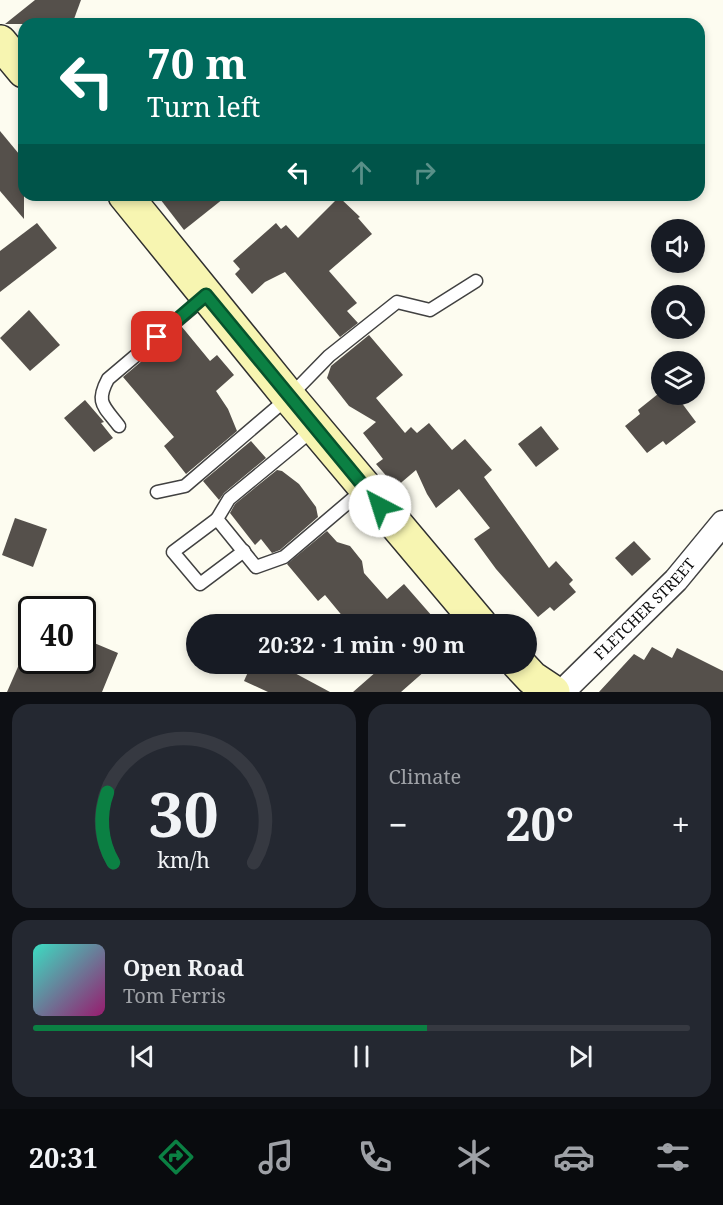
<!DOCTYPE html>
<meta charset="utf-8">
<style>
:root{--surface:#171b24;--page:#242831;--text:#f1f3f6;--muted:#9ea1a6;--line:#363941;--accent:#0b8043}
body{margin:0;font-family:"Noto Serif",serif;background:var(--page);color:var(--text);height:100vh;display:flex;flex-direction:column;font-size:22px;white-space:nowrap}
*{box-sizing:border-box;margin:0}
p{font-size:20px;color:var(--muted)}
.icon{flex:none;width:33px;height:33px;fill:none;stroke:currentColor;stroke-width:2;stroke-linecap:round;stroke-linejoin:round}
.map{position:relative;height:692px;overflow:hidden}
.sheet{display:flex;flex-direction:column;gap:12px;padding:12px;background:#0d0f14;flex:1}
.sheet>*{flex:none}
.banner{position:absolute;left:18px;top:18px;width:687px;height:183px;border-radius:18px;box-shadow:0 3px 9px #0003;background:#00695c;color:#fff;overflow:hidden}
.tools{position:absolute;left:651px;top:219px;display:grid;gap:12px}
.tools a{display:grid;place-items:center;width:54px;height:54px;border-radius:50%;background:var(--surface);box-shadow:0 3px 9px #0003;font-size:30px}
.speed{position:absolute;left:18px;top:596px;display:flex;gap:12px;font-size:30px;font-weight:700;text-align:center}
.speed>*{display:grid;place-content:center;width:78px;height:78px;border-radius:50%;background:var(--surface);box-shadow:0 3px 9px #0003;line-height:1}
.speed .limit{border:3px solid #111;border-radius:9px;background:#fff;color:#111}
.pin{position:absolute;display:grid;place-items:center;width:51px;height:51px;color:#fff;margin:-26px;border-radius:12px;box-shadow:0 3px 9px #0006}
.me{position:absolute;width:66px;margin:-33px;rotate:320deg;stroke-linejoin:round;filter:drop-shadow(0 0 4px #0008)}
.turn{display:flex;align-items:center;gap:21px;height:126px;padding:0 30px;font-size:27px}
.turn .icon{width:78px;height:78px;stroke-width:2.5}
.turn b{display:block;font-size:42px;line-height:51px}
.lanes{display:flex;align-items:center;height:57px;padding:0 30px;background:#0003;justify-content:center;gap:30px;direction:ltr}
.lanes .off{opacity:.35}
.big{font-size:45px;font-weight:700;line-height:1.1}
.sheet .card{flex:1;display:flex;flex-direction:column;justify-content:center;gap:9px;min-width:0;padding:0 21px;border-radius:18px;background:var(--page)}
.sheet .dial{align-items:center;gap:0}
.dial svg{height:156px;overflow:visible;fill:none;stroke:var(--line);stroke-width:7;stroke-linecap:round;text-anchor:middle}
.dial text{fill:var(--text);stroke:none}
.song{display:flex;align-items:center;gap:18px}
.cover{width:72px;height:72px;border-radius:9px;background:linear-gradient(135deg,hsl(170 70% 55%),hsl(320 70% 35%))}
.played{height:6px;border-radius:3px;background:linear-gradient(90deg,var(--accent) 60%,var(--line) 60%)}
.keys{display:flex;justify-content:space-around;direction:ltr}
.heat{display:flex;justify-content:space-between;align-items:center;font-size:33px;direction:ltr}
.sheet .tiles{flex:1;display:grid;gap:12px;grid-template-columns:1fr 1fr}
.card:last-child{grid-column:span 2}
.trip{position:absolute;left:186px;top:614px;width:351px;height:60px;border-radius:30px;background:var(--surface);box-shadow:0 3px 9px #0003;font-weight:700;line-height:60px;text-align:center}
.dock{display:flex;height:96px;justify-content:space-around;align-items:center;background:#090b0e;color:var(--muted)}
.dock .icon{width:42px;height:42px}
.dock .selected{color:var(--accent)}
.dock b{font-size:27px;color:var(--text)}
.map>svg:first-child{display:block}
.building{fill:#55504b}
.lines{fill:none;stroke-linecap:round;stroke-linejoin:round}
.lane-casing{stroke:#414141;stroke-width:15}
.street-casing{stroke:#414141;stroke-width:27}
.secondary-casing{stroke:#303030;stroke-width:36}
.lane{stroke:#fff;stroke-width:12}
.street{stroke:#fff;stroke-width:24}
.secondary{stroke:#f7f5b1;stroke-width:33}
.route-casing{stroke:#07532c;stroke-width:15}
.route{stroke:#0b8043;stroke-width:10}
.labels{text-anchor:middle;stroke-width:6;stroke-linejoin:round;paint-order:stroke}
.street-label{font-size:15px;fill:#0e0e0e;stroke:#fff}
</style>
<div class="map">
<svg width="723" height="692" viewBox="0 0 723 692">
<rect width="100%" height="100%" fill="#fdfcf0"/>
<!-- building -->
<g class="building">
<polygon points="35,0 81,0 74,19 63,24 5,24"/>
<polygon points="0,131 24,160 24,219 0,191"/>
<polygon points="157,195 228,195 184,230"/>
<polygon points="339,197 360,217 358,218 372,234 329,271 357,303 347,311 358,323 340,337 285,272 265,282 252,294 235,274 240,269 233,261 276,223 281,229 286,225 298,238"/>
<polygon points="37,223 57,248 0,292 0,251"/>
<polygon points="29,310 60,345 30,371 0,338"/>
<polygon points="182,327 210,361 217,355 234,375 216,391 228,409 237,431 186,474 164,446 174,437 123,377"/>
<polygon points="369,335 403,375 376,398 405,433 411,427 417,433 429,423 452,450 465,439 492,470 484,477 549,568 556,561 573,580 569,584 576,592 554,611 550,607 538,617 496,569 474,539 490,528 459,489 436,508 427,494 416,470 396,487 376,464 383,459 363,433 376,422 349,406 327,378 331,366"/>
<polygon points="658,394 675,394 696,422 666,445 663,441 647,453 625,426 640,414 638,410"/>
<polygon points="85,400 104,422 101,423 113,438 94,452 64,418"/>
<polygon points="541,426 559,449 536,467 518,444"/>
<polygon points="251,441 266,458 224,493 219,500 203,481"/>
<polygon points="277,470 282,471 299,484 316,507 318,517 280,550 272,553 261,539 255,545 230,513 235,504"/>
<polygon points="15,518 47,529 33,567 2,555"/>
<polygon points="327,531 337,542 350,546 362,561 364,573 387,599 404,584 439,624 349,624 325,595 318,601 287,564"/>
<polygon points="634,541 651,559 632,576 615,558"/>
<polygon points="87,640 118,653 102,692 7,692 21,660 82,660 82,650"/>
<polygon points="652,647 672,658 677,648 723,671 723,692 599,692 634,654 644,660"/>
<polygon points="252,663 276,663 330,692 268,692 244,681"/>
<polygon points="370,663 434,663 401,692 353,692 377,671"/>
</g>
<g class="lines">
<!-- lane casing -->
<g class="lane-casing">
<g id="lane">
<path d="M119,426C104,406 95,403 108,379L206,296"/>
<polyline points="315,428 229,499 217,519 256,567 284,557 364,489"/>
<polyline points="157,492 185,486 289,397 329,356 397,302 430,310 476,281"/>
<polyline points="217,519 173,552 200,584 244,551"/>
</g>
</g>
<!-- street casing -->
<g class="street-casing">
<g id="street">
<path id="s1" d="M562,692L676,580L723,523"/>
</g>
</g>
<!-- secondary casing -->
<g class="secondary-casing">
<g id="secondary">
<polyline points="0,42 24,71"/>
<polyline points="125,195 289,397 480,624"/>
<polyline points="518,663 532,678 553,692"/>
</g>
</g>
<!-- lane -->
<use href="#lane" class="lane"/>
<!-- street -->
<use href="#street" class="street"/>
<!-- secondary -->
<use href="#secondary" class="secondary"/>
</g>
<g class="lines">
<!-- route casing -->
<g class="route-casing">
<polyline id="route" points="157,337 206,295 380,506"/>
</g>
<!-- route -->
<use href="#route" class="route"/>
</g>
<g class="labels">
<!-- street labels -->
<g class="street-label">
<text dy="5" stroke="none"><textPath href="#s1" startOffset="117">FLETCHER STREET</textPath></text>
</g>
</g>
</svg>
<div class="tools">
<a><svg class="icon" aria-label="sound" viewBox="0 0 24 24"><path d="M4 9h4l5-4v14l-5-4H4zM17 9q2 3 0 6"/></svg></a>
<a><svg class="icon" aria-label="search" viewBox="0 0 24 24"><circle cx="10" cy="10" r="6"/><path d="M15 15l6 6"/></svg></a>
<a><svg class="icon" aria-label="layers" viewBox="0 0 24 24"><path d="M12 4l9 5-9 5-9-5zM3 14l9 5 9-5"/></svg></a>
</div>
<div class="speed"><div class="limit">40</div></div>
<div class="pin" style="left:157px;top:337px;background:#d93025"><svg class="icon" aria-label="arrive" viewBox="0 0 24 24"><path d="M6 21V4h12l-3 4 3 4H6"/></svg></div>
<svg class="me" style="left:380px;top:506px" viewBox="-20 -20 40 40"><circle r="19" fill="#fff"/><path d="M0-13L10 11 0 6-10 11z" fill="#0b8043"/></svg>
<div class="trip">20:32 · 1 min · 90 m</div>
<div class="banner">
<div class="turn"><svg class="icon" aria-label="left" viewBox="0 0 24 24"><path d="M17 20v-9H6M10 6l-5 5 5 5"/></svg><div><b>70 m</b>Turn left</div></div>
<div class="lanes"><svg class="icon" aria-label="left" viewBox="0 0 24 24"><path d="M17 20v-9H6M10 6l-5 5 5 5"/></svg><svg class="icon off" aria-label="ahead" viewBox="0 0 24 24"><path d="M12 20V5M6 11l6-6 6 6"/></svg><svg class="icon off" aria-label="right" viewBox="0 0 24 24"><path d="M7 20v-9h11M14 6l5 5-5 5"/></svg></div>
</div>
</div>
<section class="sheet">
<div class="tiles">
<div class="card dial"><svg viewBox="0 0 100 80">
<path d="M14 69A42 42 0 1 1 86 69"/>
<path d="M14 69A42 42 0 0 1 11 33" stroke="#0b8043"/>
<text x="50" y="56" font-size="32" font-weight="700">30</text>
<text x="50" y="72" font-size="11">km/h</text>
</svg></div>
<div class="card"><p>Climate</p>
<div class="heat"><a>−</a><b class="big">20°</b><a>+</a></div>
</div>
<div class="card">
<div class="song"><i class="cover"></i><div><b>Open Road</b><p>Tom Ferris</p></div></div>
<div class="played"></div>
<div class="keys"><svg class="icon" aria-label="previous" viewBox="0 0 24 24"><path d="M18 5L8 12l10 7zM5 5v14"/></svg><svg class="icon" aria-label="pause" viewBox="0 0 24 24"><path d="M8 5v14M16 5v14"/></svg><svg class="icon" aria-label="next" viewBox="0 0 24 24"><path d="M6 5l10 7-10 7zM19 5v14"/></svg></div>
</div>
</div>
</section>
<nav class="dock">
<b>20:31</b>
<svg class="icon selected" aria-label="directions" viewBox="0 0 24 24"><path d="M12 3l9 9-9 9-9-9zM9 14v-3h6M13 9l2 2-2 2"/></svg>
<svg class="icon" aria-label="music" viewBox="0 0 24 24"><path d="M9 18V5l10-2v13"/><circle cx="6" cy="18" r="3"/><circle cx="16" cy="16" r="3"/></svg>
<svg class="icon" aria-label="phone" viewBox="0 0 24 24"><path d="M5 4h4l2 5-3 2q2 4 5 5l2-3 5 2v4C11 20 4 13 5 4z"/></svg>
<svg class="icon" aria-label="climate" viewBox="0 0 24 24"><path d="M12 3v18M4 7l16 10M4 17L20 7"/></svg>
<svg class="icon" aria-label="car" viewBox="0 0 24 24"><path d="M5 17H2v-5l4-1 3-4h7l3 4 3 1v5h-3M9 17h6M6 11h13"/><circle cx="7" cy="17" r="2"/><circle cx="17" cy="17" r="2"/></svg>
<svg class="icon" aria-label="filters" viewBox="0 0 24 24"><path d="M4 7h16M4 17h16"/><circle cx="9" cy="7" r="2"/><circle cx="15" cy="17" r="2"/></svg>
</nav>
